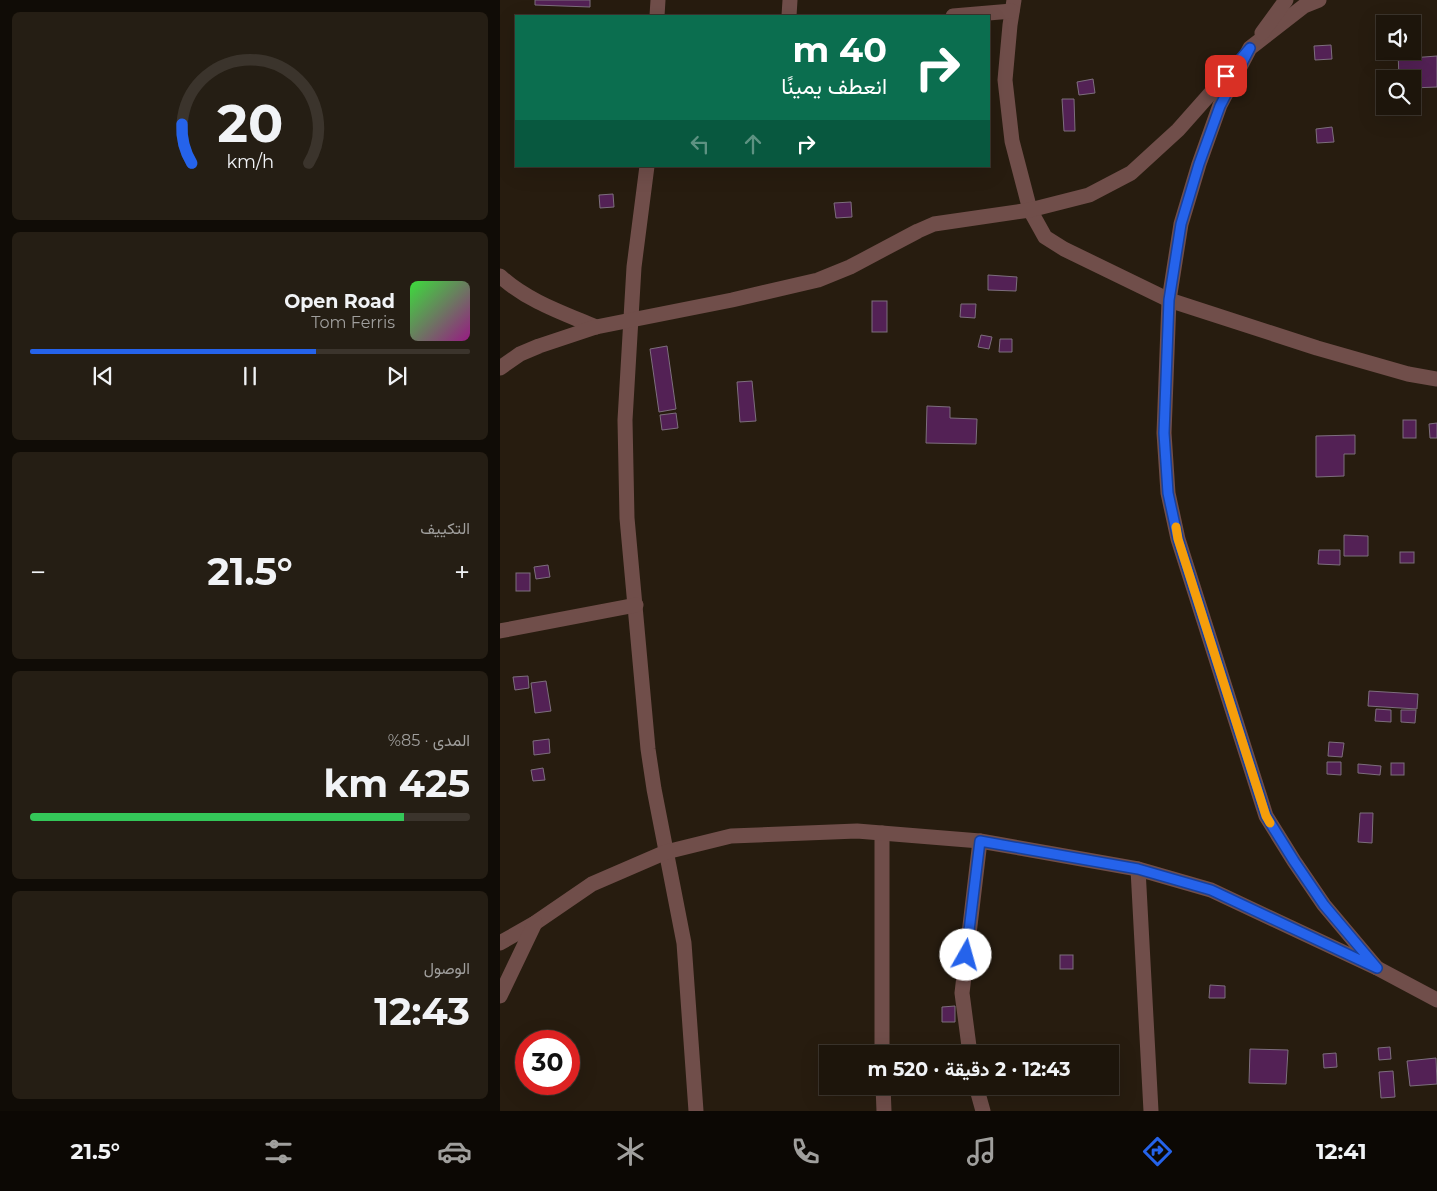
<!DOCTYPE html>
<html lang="ar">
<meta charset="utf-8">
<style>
:root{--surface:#1d150b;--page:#251e14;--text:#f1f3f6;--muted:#a09f9d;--line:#3b342c;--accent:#2563eb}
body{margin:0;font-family:Montserrat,Vazirmatn,sans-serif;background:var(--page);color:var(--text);direction:rtl;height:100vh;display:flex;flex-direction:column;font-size:19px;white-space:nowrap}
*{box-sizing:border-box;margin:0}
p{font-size:16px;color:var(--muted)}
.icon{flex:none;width:28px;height:28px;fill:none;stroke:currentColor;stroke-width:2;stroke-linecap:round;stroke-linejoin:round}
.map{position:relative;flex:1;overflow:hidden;direction:ltr}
.panel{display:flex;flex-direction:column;gap:12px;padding:12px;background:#100c06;width:500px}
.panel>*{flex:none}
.guide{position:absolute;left:15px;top:15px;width:475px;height:152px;border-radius:0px;box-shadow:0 5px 20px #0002,0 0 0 1px var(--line);direction:rtl;background:#0b6e4f;color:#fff;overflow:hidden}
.buttons{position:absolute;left:876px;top:15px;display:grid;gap:10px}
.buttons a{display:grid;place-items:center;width:45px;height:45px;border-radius:0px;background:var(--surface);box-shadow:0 5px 20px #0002,0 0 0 1px var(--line);font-size:25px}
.speed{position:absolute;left:15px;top:1030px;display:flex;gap:10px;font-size:25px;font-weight:700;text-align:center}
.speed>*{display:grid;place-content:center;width:65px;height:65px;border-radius:50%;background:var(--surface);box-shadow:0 5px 20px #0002,0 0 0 1px var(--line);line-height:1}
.speed .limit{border:8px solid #d22;background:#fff;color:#111}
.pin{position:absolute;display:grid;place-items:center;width:42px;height:42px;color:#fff;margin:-21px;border-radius:10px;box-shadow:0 2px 8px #0006}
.me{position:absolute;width:55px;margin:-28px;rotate:7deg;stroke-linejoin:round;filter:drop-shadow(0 0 4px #0008)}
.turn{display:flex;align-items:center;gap:18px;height:105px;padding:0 20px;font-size:22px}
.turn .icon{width:65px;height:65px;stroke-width:2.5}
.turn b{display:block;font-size:35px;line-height:42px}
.lanes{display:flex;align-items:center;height:48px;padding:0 20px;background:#0003;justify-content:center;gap:25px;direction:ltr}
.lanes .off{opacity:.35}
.big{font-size:38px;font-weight:700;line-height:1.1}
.panel .tile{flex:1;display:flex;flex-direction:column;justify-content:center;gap:8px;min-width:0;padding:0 18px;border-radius:8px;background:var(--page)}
.panel .dial{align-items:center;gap:0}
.dial svg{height:130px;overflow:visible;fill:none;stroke:var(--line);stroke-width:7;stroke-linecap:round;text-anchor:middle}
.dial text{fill:var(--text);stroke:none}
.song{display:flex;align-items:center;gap:15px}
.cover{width:60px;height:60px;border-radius:8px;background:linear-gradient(135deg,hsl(120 70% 55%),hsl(310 70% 35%))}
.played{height:5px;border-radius:2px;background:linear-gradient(90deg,var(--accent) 65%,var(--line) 65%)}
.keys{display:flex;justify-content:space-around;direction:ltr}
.heat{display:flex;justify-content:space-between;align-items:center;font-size:28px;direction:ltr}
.charge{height:8px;border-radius:4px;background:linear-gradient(90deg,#34c759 85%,var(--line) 0)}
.trip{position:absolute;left:319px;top:1045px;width:300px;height:50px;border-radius:0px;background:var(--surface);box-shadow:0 5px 20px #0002,0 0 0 1px var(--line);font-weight:700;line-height:50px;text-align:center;direction:rtl}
.tab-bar{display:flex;height:80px;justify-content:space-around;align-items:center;background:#0c0804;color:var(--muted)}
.tab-bar .icon{width:35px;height:35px}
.tab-bar .selected{color:var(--accent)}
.tab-bar b{font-size:22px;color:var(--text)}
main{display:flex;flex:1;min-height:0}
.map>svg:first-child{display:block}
.building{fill:#532155;stroke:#7d6e7d}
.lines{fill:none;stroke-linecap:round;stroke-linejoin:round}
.minor{stroke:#704e4a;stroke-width:15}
.route-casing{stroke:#184099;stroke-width:12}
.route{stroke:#2563eb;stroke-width:9}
.slow{stroke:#f59e0b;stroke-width:9}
</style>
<main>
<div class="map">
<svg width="937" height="1111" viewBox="0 0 937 1111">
<rect width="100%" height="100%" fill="#271c0f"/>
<!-- building -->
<g class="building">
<polygon points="35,0 90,0 90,7 35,5"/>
<polygon points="831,45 832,59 815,60 814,46"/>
<polygon points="898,51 910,51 911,58 937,56 937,87 912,88 912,79 899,79"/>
<polygon points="593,79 595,93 579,95 577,82"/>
<polygon points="562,99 574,99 575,131 564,131"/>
<polygon points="832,127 834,142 817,143 816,129"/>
<polygon points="113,194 114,207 100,208 99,195"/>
<polygon points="351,202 352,217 336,218 334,203"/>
<polygon points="488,275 517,277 516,291 488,290"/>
<rect x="372" y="301" width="15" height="31"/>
<polygon points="461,304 476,304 475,318 460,317"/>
<polygon points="481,335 492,337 489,349 478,347"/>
<polygon points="500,339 512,339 512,352 499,352"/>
<polygon points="167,346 176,409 159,412 150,349"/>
<polygon points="252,381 256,421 240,422 237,382"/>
<polygon points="427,406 450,407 450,418 477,419 476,444 426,443"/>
<polygon points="176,413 178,428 162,430 160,415"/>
<rect x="903" y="420" width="13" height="18"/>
<polygon points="937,423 937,438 930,438 929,424"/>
<polygon points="855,435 855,454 844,454 844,476 816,477 816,436"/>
<polygon points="844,535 868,536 868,556 844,556"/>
<polygon points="819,550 840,550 840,565 818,564"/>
<rect x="900" y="552" width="14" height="11"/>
<polygon points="48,565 50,577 36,579 34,567"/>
<rect x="16" y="573" width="14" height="18"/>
<polygon points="28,676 29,688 15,690 13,677"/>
<polygon points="46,681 51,711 35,713 31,683"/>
<polygon points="869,691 918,694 917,709 868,706"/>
<polygon points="876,709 891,710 891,722 875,721"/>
<polygon points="901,710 916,710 915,723 901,722"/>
<polygon points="49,739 50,753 34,755 33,741"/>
<polygon points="829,742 844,743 842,757 828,756"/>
<polygon points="827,762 841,762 841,775 827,774"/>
<rect x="891" y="763" width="13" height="12"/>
<polygon points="858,764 881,766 880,775 858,773"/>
<polygon points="43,768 45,780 33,781 31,770"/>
<polygon points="860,813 873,813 872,843 858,842"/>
<rect x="560" y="955" width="13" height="14"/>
<polygon points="710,985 725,986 725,998 709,998"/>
<polygon points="455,1006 455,1022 442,1022 442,1007"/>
<polygon points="890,1047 891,1059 879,1060 878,1048"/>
<polygon points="750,1049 788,1050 786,1084 749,1083"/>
<polygon points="836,1053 837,1067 824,1068 823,1054"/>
<polygon points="936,1058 937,1084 910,1086 907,1061"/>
<polygon points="893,1071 895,1097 881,1098 879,1072"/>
</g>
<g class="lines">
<!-- minor -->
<g class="minor">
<polyline points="514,0 510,25 505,80 512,141 530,210 545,237 564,249 669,300 817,348 908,374 937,379"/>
<polyline points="819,0 804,6 750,48 720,105 699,164 681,224 669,300 664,433 668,493 678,539 766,816 794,861 824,905 877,968"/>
<polyline points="157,16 158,0"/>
<polyline points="289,16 290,0"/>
<polyline points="453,16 512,11"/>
<polyline points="762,33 786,0"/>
<polyline points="147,166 134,267 125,420 127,518 148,749 154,789 184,943 196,1111"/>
<path d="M0,276C27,301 63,313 96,327"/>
<polyline points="0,368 20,354 39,346 96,327 232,300 318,280 350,267 418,231 434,224 530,210 589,195 631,173 678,130 733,68"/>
<polyline points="0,631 136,605"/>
<polyline points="382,833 382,1054"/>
<polyline points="638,869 651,1111"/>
<polyline points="0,943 35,923 92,884 166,852 231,836 357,831 480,841 638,869 711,890 877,968 937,1000"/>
<polyline points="0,996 35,923"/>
<polyline points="470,1054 462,993 480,841"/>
<polyline points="383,1086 384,1111"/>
<polyline points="476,1086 483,1111"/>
</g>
</g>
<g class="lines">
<!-- route casing -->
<g class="route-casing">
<polyline id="route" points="466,955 480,841 638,869 711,890 877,968 824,905 794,861 766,816 678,539 668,493 664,433 669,300 681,224 699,164 720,106 750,48 726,76"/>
</g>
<!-- route -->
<use href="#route" class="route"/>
<!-- slow -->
<polyline class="slow" points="676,527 678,539 766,816 770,823"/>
</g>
</svg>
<div class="buttons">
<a><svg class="icon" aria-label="sound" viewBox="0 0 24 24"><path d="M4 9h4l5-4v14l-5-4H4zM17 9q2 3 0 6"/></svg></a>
<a><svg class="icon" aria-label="search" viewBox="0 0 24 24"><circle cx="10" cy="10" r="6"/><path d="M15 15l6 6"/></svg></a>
</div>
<div class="speed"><div class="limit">30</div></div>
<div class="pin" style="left:726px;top:76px;background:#d93025"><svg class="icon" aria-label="arrive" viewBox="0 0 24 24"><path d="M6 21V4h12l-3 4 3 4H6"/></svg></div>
<svg class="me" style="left:466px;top:955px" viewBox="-20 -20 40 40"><circle r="19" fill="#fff"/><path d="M0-13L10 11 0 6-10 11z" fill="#2563eb"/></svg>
<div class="trip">12:43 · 2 دقيقة · 520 m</div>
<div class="guide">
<div class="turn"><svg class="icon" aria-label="right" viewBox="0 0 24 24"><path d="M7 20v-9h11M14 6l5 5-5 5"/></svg><div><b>40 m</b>انعطف يمينًا</div></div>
<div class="lanes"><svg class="icon off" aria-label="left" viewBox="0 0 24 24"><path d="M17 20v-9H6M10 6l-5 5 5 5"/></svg><svg class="icon off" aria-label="ahead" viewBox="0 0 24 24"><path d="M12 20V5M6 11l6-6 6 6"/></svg><svg class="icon" aria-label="right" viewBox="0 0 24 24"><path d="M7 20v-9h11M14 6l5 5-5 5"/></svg></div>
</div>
</div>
<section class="panel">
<div class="tile dial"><svg viewBox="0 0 100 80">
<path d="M14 69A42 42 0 1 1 86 69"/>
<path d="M14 69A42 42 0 0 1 8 45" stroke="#2563eb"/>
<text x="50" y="56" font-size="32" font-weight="700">20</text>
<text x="50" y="72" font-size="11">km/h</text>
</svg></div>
<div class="tile">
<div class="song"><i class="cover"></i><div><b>Open Road</b><p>Tom Ferris</p></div></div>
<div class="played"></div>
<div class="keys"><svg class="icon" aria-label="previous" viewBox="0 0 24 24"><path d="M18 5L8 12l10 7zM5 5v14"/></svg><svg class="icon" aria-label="pause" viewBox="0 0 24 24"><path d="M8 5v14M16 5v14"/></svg><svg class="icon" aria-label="next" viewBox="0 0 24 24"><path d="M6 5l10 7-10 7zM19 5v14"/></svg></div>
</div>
<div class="tile"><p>التكييف</p>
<div class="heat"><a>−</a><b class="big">21.5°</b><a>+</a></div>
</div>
<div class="tile"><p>المدى · 85%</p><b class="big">425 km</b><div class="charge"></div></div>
<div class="tile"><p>الوصول</p><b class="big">12:43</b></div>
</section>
</main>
<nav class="tab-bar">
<b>12:41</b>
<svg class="icon selected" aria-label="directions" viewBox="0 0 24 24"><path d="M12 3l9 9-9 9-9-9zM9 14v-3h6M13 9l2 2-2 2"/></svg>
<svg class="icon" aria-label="music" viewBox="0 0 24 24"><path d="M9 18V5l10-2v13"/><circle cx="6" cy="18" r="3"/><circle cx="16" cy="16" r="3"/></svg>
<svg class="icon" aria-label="phone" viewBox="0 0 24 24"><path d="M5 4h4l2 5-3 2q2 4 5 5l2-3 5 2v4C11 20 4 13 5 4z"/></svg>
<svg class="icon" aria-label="climate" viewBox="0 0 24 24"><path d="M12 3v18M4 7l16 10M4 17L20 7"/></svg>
<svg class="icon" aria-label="car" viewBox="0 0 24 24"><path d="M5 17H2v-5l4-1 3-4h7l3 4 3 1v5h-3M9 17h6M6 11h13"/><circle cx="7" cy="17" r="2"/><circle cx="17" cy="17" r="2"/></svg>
<svg class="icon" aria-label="filters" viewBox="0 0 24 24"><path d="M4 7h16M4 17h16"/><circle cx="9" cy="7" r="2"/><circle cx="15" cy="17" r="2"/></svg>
<b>21.5°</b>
</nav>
